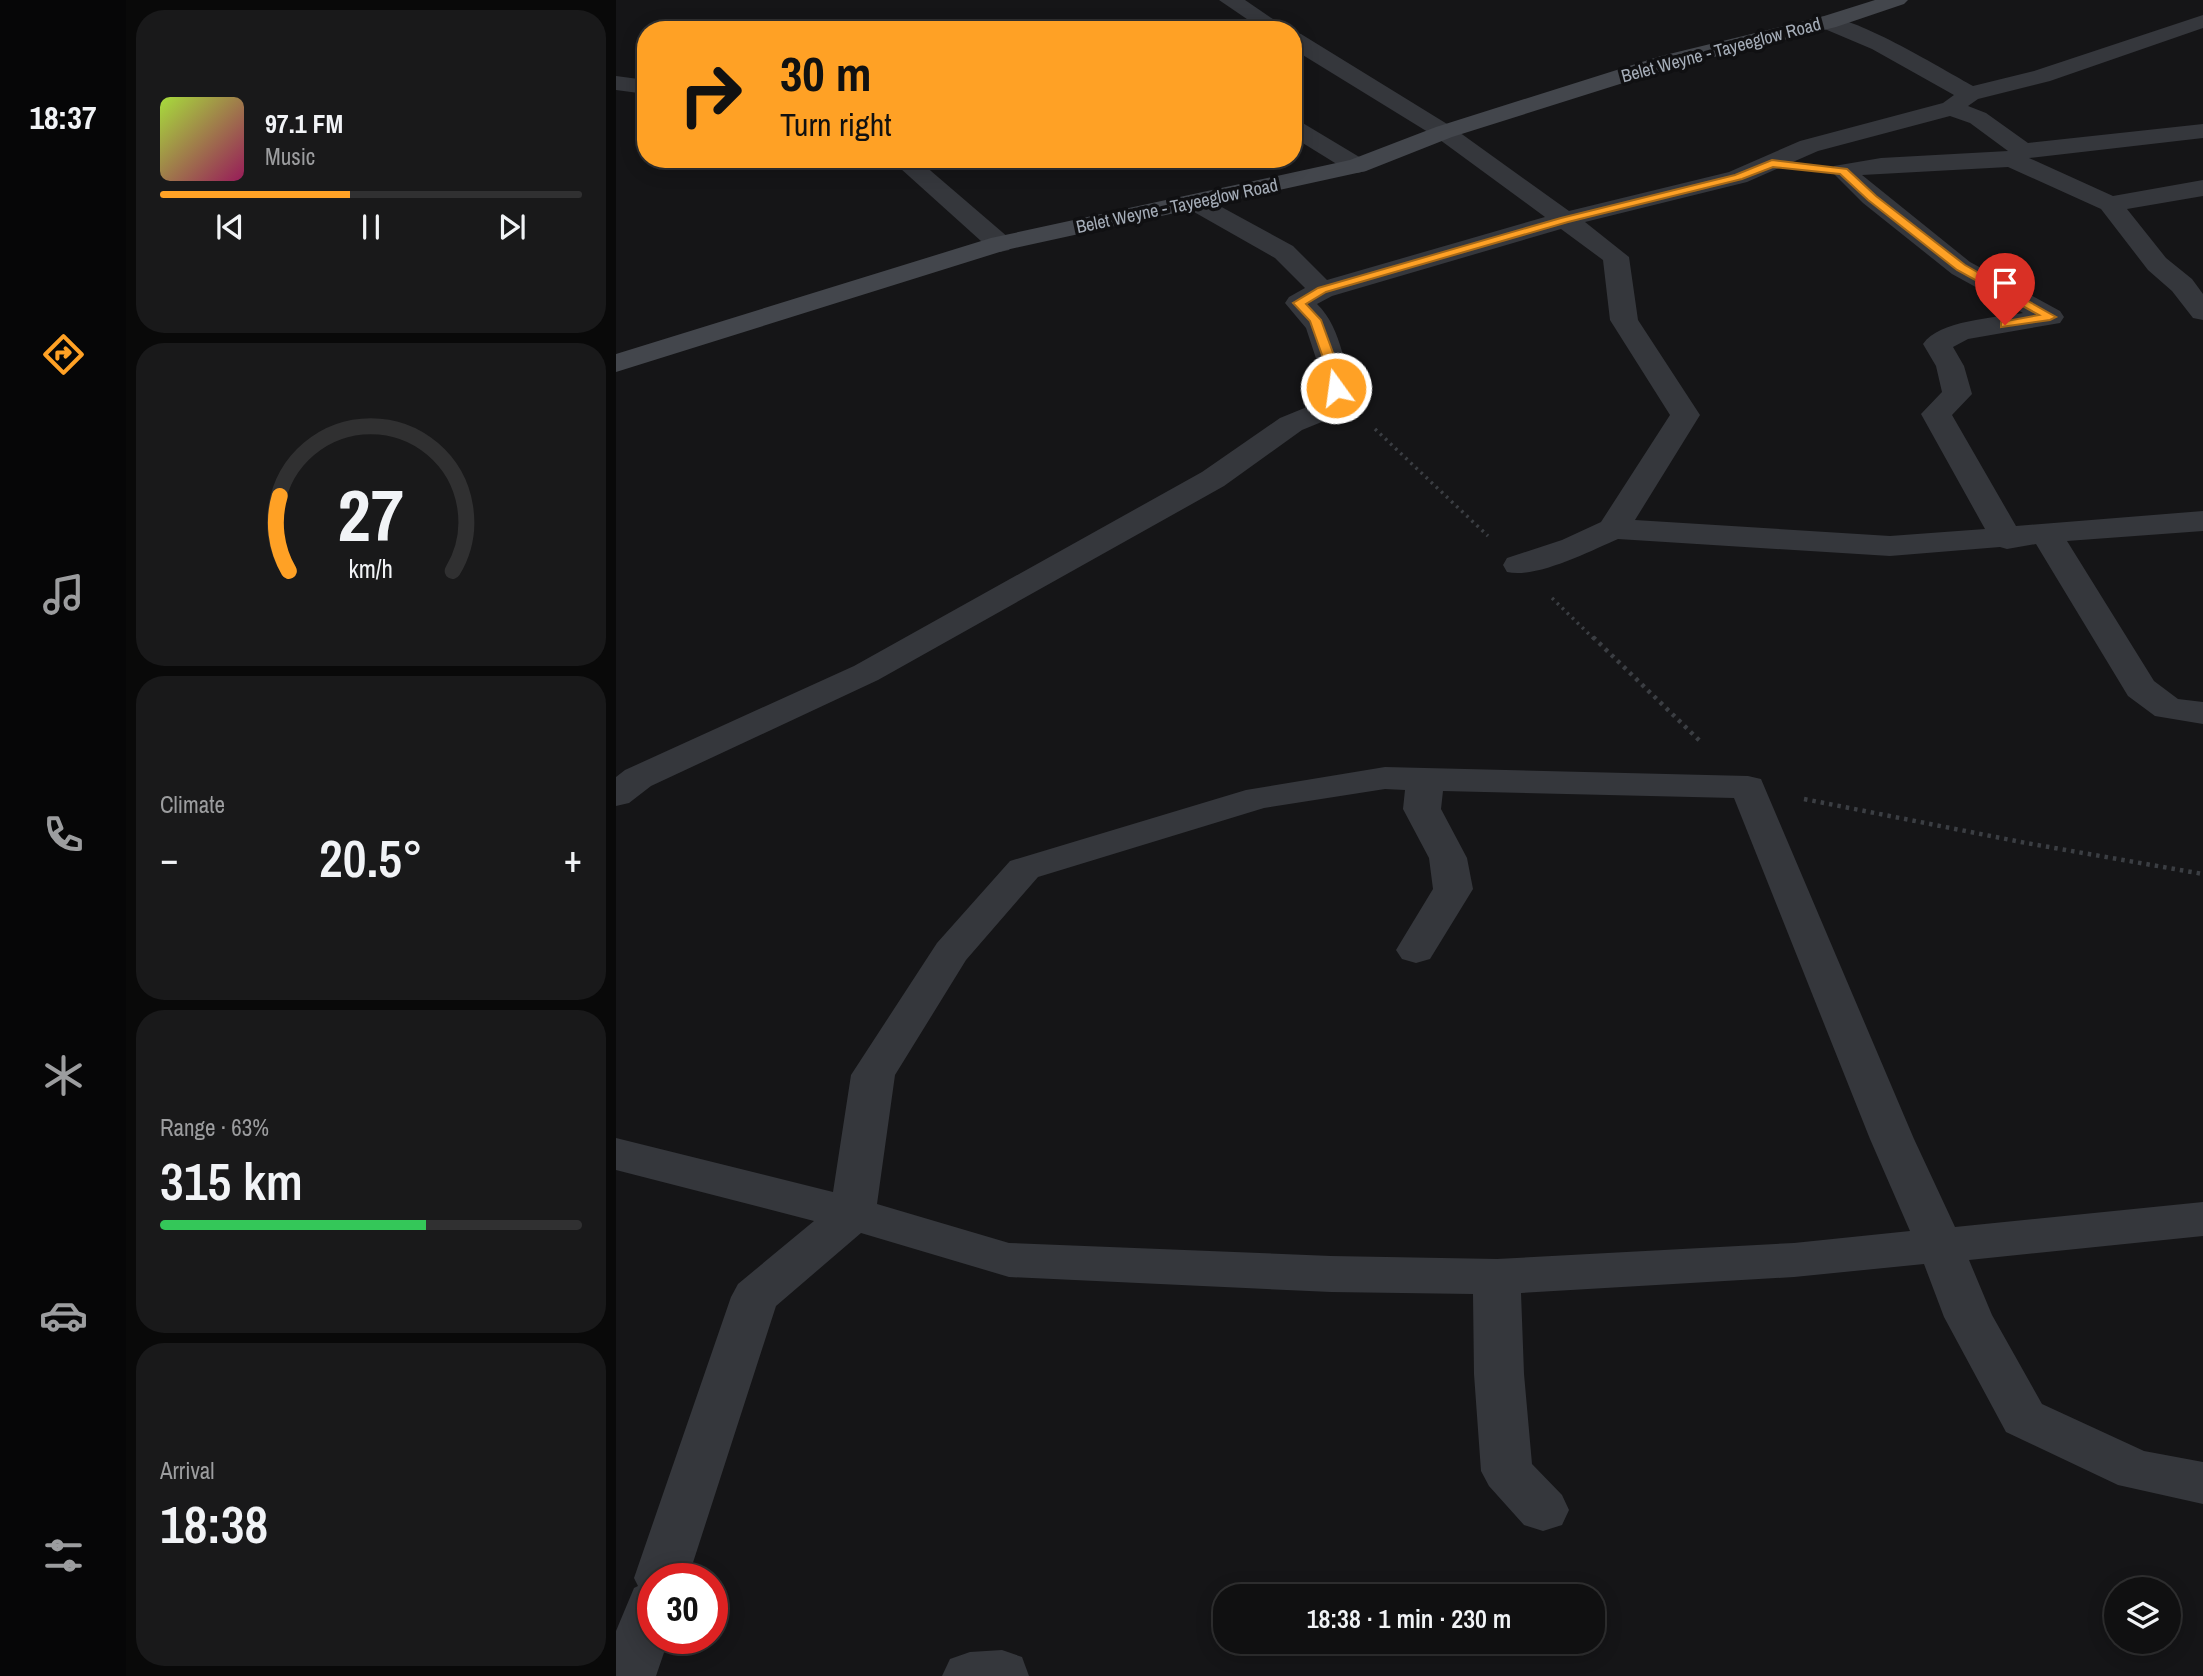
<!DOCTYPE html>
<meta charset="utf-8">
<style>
:root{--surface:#101011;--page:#19191a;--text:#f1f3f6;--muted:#9c9d9f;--line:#303031;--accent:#ffa125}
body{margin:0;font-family:"Archivo Narrow",sans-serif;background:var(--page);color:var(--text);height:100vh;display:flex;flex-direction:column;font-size:26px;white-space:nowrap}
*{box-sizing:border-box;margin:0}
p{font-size:23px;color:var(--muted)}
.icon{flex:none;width:38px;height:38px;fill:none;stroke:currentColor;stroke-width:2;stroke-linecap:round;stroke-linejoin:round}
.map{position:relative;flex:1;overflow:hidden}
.panel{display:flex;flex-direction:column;gap:10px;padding:10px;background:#090909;width:490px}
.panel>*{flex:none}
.hud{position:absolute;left:21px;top:21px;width:665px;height:147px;border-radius:28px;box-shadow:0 4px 18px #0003,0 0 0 2px var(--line);background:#ffa125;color:#111;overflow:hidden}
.buttons{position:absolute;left:1488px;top:1577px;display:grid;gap:14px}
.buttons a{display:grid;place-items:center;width:77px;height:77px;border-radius:50%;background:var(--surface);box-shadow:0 4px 18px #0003,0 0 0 2px var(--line);font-size:35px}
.speed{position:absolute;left:21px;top:1563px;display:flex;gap:14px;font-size:35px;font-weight:700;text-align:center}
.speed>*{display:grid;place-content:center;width:91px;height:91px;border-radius:50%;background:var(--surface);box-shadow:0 4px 18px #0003,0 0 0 2px var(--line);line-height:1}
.speed .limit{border:10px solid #d22;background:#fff;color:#111}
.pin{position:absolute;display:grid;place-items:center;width:60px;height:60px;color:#fff;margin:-72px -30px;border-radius:50% 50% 50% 0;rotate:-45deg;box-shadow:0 0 7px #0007}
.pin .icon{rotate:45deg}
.me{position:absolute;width:77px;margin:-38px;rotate:346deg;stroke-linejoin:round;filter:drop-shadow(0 0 5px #0008)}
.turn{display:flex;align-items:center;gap:24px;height:147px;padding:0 28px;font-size:32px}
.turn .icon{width:91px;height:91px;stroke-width:2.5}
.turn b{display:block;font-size:49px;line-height:60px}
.big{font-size:52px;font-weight:600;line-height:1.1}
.panel .card{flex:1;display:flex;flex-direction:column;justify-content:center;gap:10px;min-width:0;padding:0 24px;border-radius:28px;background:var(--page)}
.panel .dial{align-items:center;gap:0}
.dial svg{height:182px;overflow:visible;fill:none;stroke:var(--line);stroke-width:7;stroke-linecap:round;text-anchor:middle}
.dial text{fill:var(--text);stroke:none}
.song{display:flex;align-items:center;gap:21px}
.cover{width:84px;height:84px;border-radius:10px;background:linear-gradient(135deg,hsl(80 70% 55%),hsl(330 70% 35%))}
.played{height:7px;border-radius:4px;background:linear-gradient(90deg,var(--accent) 45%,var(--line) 45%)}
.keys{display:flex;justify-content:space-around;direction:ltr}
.heat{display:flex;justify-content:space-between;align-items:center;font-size:38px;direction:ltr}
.charge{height:10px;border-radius:5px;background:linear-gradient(90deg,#34c759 63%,var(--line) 0)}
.trip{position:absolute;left:597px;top:1584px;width:392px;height:70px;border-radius:28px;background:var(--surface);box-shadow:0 4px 18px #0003,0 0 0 2px var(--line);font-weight:600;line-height:70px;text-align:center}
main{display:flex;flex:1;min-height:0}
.tabs{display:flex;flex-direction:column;width:126px;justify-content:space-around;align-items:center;background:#060607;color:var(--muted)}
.tabs .icon{width:49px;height:49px}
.tabs .active{color:var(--accent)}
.tabs b{font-size:32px;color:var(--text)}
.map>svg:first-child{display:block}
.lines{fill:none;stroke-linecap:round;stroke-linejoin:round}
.path-far1{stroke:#3b3e43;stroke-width:3.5;stroke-dasharray:2.5 4.5;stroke-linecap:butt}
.path{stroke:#3b3e43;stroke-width:4.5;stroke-dasharray:3.5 5;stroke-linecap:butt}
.minor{fill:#35373c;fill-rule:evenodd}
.secondary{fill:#43464c;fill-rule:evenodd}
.route{fill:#ffa125;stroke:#a66918;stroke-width:2}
.labels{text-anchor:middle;stroke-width:7;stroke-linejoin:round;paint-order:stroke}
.far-street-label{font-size:18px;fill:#a5adb8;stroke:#101012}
</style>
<main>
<nav class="tabs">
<b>18:37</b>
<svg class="icon active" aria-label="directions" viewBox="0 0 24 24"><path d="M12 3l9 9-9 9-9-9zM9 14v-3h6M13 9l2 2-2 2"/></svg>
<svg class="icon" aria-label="music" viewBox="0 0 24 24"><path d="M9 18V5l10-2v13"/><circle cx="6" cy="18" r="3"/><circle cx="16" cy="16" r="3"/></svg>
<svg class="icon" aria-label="phone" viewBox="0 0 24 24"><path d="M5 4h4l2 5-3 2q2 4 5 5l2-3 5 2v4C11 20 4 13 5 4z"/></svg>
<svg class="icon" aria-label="climate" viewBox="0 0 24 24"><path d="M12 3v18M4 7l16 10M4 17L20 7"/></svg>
<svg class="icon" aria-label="car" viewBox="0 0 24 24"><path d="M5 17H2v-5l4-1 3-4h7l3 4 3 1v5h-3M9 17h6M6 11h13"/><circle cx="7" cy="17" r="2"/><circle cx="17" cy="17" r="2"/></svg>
<svg class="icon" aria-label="filters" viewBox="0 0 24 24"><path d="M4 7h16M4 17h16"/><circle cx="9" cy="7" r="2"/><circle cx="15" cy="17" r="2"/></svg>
</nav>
<section class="panel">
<div class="card">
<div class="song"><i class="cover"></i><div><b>97.1 FM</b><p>Music</p></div></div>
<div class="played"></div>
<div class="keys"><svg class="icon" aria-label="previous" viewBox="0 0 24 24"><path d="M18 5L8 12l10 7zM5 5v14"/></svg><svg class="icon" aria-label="pause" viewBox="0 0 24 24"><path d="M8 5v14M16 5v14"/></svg><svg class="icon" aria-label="next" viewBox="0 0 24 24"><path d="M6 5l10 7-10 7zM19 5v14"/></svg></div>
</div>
<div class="card dial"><svg viewBox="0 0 100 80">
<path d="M14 69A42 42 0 1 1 86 69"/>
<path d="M14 69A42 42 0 0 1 10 36" stroke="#ffa125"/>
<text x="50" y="56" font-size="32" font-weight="700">27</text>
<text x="50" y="72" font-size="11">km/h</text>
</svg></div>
<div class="card"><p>Climate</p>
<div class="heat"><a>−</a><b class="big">20.5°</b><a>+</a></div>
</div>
<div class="card"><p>Range · 63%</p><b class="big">315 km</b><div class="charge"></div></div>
<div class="card"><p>Arrival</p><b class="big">18:38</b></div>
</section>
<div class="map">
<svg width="1587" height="1676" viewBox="0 0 1587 1676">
<rect width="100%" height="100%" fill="#151517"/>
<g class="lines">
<!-- path-far1 -->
<g class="path-far1">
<polyline points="759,429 872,536"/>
<polyline points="936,598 978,639"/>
</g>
<!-- path -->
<g class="path">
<polyline points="977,637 1086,743"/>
<polyline points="1188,799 1410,843 1587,874"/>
</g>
<!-- minor -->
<g class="minor">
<polygon points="603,0 629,0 673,30 647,30"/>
<path d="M1587,15V28L1434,81L1362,99L1352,106L1370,113L1412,143L1587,124V138L1413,158L1497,196L1587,180V196L1511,209L1550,258L1576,279L1587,294V320L1577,318L1556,291L1532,270L1485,209L1392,167L1246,175L1354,262L1444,311L1448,317L1444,323L1352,339L1337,347L1348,366L1356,394L1336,415L1400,526L1587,511V531L1451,541L1538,681L1562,699L1587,702V724L1539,716L1512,696L1420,544L1391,549L1384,547L1274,556L1002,539C974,551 920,579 891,572L887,565L891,558L946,540L985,522L1054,415L994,320L987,260L945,229L716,296L701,304C728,330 726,371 745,402L740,408L686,430L608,486L262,680L35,786L13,803L0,806V777L9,770L238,666L586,472L664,418L713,398L690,328L669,303L673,297L689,288L659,258L571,208L567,203L571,198L580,195L589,198L677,246L711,280L929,217L820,137L677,49V32L685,34L836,127L953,211L1113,172L1184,141L1327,103L1338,95L1256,49L1204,27L1201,22L1204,17C1232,11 1329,71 1357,86L1418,71ZM1334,116L1354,123L1392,151L1265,158L1218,166L1215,171L1247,203L1336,274L1407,313C1379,318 1323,320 1307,344L1320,366L1326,392L1305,414L1369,529L1274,536L1019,520L1084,415L1022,320L1013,257L969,222L1131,182L1202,151Z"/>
<polygon points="0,76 30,80 30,94 0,90"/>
<polygon points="677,120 685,122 750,161 753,166 750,171 741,173 732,171 677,137"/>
<polygon points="274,159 301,159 393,238 397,244 393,250 384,252 375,250"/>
<path d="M769,767L1132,776L1145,779L1298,1139L1339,1227L1587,1202V1236L1353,1260L1376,1315L1426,1404L1528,1451L1587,1462V1504L1502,1485L1390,1432L1328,1317L1308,1264L1178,1277L905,1293L908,1374L916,1464L946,1495L953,1510L946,1525L927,1531L908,1525L873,1486L865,1471L858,1374L857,1294L715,1292L393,1277L245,1233L160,1306L72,1578H37V1638H53L40,1676H0V1631L18,1588L22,1586L18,1578L115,1297L122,1284L198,1221L0,1170V1138L217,1192L235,1075L321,943L394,861L630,790ZM769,789L789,790L787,809L813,858L817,889L780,950L786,959L800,963L814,959L857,889L851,858L825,809L827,791L1118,798L1254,1139L1294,1231L1178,1243L881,1259L715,1256L393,1243L261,1204L279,1075L350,960L422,877L648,808Z"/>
<polygon points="386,1650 406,1657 413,1676 326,1676 334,1659 354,1652"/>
</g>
<!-- secondary -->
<polygon class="secondary" points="1259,0 1292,0 1288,4 1220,27 1061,66 836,137 750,171 390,250 0,372 0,354 375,238 734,160 820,127 1045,56 1205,17"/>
</g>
<!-- route -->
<polygon class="route" points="1156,160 1231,169 1260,196 1349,265 1440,317 1434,320 1385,327 1385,322 1423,315 1341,270 1252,200 1224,174 1157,167 1126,179 952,222 710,292 690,304 705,320 724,372 724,390 714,388 712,372 694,321 677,303 702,288 945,218 1119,175"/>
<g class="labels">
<!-- far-street labels -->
<g class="far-street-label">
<text transform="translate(1105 50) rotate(-15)" y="6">Belet Weyne - Tayeeglow Road</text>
<text transform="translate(561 206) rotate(-12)" y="6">Belet Weyne - Tayeeglow Road</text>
</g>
</g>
</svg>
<div class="buttons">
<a><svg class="icon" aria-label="layers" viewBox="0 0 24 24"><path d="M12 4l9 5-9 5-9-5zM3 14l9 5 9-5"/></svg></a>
</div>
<div class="speed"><div class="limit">30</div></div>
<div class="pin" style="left:1389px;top:325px;background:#d93025"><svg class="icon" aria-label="arrive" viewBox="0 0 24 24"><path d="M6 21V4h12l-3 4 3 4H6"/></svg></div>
<svg class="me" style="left:720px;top:388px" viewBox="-20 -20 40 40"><circle r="17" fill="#ffa125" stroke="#fff" stroke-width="3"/><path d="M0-11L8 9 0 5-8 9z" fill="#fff"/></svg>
<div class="trip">18:38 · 1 min · 230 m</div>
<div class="hud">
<div class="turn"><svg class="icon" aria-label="right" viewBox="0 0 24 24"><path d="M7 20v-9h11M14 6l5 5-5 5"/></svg><div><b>30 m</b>Turn right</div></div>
</div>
</div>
</main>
